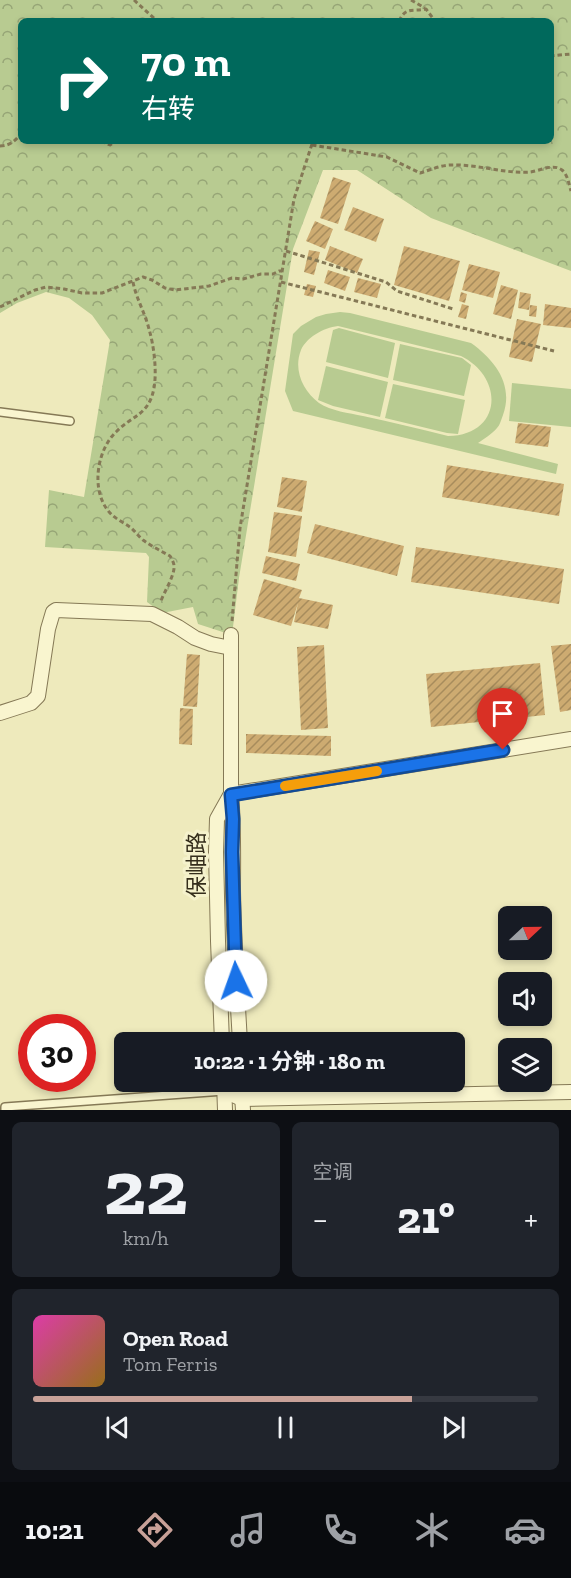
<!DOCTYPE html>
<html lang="zh">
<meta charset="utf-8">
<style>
:root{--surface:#171b24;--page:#20242c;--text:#f1f3f6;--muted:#9ea1a6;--line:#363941;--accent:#c8a198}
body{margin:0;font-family:"Zilla Slab","Noto Sans SC",serif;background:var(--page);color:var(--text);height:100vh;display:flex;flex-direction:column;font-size:22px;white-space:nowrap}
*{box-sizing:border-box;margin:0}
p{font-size:20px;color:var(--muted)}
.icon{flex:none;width:33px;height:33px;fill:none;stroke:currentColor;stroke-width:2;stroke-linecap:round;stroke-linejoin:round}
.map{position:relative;height:1110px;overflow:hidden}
.drawer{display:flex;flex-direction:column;gap:12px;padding:12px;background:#0d0f14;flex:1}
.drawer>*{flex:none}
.guide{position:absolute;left:18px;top:18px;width:536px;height:126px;border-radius:9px;box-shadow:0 3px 9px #0003;background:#00695c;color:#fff;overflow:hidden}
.needle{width:39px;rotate:68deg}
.fabs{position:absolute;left:498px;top:906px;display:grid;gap:12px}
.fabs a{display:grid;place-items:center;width:54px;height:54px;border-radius:9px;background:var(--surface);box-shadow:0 3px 9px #0003;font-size:30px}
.speed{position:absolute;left:18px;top:1014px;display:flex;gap:12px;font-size:30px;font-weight:700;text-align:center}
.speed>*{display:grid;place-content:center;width:78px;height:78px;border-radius:50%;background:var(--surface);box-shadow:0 3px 9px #0003;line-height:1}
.speed .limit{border:9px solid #d22;background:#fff;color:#111}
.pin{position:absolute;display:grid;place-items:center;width:51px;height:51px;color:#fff;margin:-62px -26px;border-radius:50% 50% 50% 0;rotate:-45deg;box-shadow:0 0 6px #0007}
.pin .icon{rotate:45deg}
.me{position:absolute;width:66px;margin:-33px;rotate:357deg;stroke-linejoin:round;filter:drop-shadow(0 0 4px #0008)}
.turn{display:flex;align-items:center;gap:21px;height:126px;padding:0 24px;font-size:27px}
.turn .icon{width:78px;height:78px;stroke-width:2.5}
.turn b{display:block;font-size:42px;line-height:51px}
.big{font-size:45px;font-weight:700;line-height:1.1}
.drawer .widget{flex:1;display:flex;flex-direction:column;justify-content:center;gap:9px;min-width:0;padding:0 21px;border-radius:9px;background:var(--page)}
.drawer .dial{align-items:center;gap:0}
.dial b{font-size:78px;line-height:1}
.song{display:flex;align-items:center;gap:18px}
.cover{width:72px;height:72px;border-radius:9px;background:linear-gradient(135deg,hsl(320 70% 55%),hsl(40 70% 35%))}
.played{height:6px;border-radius:3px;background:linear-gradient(90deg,var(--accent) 75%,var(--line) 75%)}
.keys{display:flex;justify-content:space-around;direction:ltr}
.heat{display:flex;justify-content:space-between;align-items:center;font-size:33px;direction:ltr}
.drawer .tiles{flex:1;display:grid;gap:12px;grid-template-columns:1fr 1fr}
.widget:last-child{grid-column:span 2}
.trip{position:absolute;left:114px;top:1032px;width:351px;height:60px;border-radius:9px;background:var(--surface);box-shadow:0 3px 9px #0003;font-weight:700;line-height:60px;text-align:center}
.tabs{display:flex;height:96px;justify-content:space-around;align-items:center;background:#090b0e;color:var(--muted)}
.tabs .icon{width:42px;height:42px}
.tabs .active{color:var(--accent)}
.tabs b{font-size:27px;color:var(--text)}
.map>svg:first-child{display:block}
.forest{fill:url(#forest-crowns);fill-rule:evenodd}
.pitch{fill:#b8cb91;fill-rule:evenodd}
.building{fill:url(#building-hatch)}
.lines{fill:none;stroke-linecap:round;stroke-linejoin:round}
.lane-casing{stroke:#857956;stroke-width:10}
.street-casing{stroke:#857956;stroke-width:16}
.path{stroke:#857956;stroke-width:3;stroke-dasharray:4.5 3;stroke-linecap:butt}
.lane{stroke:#f9f5cf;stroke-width:7}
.street{stroke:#f9f5cf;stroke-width:14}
.route-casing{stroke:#114b97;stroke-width:15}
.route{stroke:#1a73e8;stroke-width:10}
.slow{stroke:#f59e0b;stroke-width:10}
.labels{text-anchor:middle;stroke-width:6;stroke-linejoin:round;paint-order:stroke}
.street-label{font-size:22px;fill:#342d1b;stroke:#f5f2cc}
</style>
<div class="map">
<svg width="571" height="1110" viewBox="0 0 571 1110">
<defs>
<pattern id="forest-crowns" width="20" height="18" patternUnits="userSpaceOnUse" patternTransform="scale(1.5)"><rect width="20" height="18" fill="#b8cb91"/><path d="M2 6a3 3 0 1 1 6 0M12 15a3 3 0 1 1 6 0" fill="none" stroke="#96a576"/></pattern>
<pattern id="building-hatch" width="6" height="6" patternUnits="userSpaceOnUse" patternTransform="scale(1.5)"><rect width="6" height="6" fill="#cdab71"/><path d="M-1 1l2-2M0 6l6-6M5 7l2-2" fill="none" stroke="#a78c5c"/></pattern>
</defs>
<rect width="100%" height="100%" fill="#eeeabc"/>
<!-- forest -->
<path class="forest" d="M0,0H571V271L431,218L357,170H323L293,249L239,578L232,635L198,624L193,607L162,613L147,602L149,557L146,553L45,547L49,490L84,497L110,340L92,315L69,298L46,292L17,303L0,313ZM21,21H550V141H21Z"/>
<!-- pitch -->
<g class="pitch">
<path d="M340,312L350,313L471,343C495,360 514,385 503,415C501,420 500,425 497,428C492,434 484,439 478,443L558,464L556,474L293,411L285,391L293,334L301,326L316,317L326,314ZM338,326L461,356C505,378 502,435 448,436C420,429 392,422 363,416C349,413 331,411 319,403C303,391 293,370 301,350C307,337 323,328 338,326Z"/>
<polygon points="339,328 395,343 388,378 326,362 333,330"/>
<polygon points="400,344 462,358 471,365 464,396 393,380"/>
<polygon points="326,366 388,382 380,417 333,406 318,400"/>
<polygon points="512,383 571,389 571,427 509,421"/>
<polygon points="393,384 465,400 458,434 447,433 385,418"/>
</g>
<!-- building -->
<g class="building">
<polygon points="333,177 351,183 338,224 320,218"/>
<polygon points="353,207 384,219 376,242 344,230"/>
<polygon points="315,221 333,229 325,249 306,241"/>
<polygon points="330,246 363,259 357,273 325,260"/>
<polygon points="404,246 460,261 449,301 394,285"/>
<polygon points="309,250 320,252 314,275 304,272"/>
<polygon points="469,264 500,272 493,298 462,290"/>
<polygon points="328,270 350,277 345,291 324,283"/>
<polygon points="358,278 381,284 377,298 354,292"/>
<polygon points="307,284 316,286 313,297 304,295"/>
<polygon points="501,285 518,290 511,319 493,314"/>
<polygon points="461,292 467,294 465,303 459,301"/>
<polygon points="520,292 531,294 529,310 518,308"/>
<polygon points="462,304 469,306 466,319 458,317"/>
<polygon points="545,304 571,308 571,328 543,325"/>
<polygon points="530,305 537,306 536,317 529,316"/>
<polygon points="517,319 541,324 532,362 509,357"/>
<polygon points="518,423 551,427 548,447 515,443"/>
<polygon points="447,465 564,484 559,516 442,497"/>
<polygon points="282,477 307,481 302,512 277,507"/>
<polygon points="274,512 302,516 296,557 268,552"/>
<polygon points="315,524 404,546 397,576 307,553"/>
<polygon points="416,547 564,569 559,604 411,582"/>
<polygon points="266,556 300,564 296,581 262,573"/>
<polygon points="264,579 302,590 299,598 333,605 328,629 294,622 298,603 291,626 253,615"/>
<polygon points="571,644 571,710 560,712 551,646"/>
<polygon points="324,645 328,728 301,730 297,647"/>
<polygon points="187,654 200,655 197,707 183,706"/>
<polygon points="540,663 545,715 431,727 426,674"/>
<polygon points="180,708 193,709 192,745 179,744"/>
<polygon points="246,734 331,736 331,756 246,753"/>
</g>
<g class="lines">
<!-- lane casing -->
<g class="lane-casing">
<g id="lane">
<polyline points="0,412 70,421"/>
<polyline points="5,1110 5,1107 224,1091"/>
</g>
</g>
<!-- street casing -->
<g class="street-casing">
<g id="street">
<path d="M231,635V794C234,826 233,859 233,891C234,941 237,992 240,1042"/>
<polyline points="0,713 31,703 38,696 48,629 53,612 56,610 152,614 178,627 195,638 211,644 231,648"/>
<polyline points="231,794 571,739"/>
<polyline points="222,1042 218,941 216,852 217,819 231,794"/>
<polyline points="224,1082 225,1110"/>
<polyline points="241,1082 243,1110"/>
<polyline points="224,1091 242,1099 571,1092"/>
</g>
</g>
<!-- path -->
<g class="path">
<polyline points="134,0 157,21"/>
<polyline points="411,0 425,8"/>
<path d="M399,21C406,6 413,12 426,9L435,21"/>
<polyline points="550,56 571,54"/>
<polyline points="101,141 110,145 116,141"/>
<path d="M312,145L387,157L420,173C430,170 441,165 451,165C478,164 504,174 530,172C540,171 553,163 562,170C568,175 569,185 571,191"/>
<path d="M0,146C9,146 16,141 21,133"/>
<polyline points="286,251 386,282 397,291 453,309"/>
<path d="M133,282C136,298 145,313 149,329C154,346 157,371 154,388C149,415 133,415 117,431C96,450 90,493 111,514C116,519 124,523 130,527C135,531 138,536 143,540C151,546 161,551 170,556C172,559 174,563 174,566C175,575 164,592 161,601"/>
<polyline points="281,282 554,351"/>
<polyline points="0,307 35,290 46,287 64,289 82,293 102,293 143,277 152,280 165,288 175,290 209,286 232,278 243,279 261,274 273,274 279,271 282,271"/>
<polyline points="232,621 240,528 294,199 313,141"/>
</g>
<!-- lane -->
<use href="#lane" class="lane"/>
<!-- street -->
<use href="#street" class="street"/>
</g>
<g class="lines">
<!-- route casing -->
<g class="route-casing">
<polyline id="route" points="236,981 232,852 233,819 231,795 503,750"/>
</g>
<!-- route -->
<use href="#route" class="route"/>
<!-- slow -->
<polyline class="slow" points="285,786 377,771"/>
</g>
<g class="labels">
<!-- street labels -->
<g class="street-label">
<text transform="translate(196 865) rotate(-90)" y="8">保岫路</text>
</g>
</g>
</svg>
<div class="fabs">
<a><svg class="needle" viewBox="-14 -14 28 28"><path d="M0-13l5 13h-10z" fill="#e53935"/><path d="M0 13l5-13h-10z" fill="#9ea1a6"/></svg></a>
<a><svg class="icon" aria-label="sound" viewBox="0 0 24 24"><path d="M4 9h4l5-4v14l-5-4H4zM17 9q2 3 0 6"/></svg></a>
<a><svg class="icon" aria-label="layers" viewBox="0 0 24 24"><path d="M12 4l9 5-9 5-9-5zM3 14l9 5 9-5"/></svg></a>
</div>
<div class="speed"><div class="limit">30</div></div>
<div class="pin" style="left:503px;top:750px;background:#d93025"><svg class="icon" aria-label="arrive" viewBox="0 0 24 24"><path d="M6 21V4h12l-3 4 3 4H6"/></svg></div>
<svg class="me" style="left:236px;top:981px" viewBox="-20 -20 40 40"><circle r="19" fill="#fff"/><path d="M0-13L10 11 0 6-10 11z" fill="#1a73e8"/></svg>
<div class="trip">10:22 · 1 分钟 · 180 m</div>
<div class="guide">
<div class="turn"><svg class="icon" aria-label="right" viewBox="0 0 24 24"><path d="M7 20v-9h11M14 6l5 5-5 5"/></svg><div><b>70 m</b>右转</div></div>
</div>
</div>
<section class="drawer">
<div class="tiles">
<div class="widget dial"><b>22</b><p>km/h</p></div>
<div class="widget"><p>空调</p>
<div class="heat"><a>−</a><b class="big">21°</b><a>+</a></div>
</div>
<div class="widget">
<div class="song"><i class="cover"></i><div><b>Open Road</b><p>Tom Ferris</p></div></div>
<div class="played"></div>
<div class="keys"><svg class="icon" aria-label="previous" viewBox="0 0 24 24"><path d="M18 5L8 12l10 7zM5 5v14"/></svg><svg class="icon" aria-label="pause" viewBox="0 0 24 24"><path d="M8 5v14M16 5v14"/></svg><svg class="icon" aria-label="next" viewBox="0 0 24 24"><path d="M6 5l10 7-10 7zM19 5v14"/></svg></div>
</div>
</div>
</section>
<nav class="tabs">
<b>10:21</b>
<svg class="icon active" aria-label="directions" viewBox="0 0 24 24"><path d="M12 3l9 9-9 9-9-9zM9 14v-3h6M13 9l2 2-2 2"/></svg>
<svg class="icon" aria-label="music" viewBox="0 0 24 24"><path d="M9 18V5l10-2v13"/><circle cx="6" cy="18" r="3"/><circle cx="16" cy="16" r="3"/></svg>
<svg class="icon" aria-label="phone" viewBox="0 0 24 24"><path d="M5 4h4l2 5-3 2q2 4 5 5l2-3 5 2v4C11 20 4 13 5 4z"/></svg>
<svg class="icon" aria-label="climate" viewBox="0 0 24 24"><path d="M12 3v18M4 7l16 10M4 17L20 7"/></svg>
<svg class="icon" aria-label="car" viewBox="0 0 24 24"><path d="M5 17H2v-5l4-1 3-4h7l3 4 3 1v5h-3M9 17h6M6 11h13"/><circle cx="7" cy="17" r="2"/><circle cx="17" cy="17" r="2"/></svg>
</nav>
